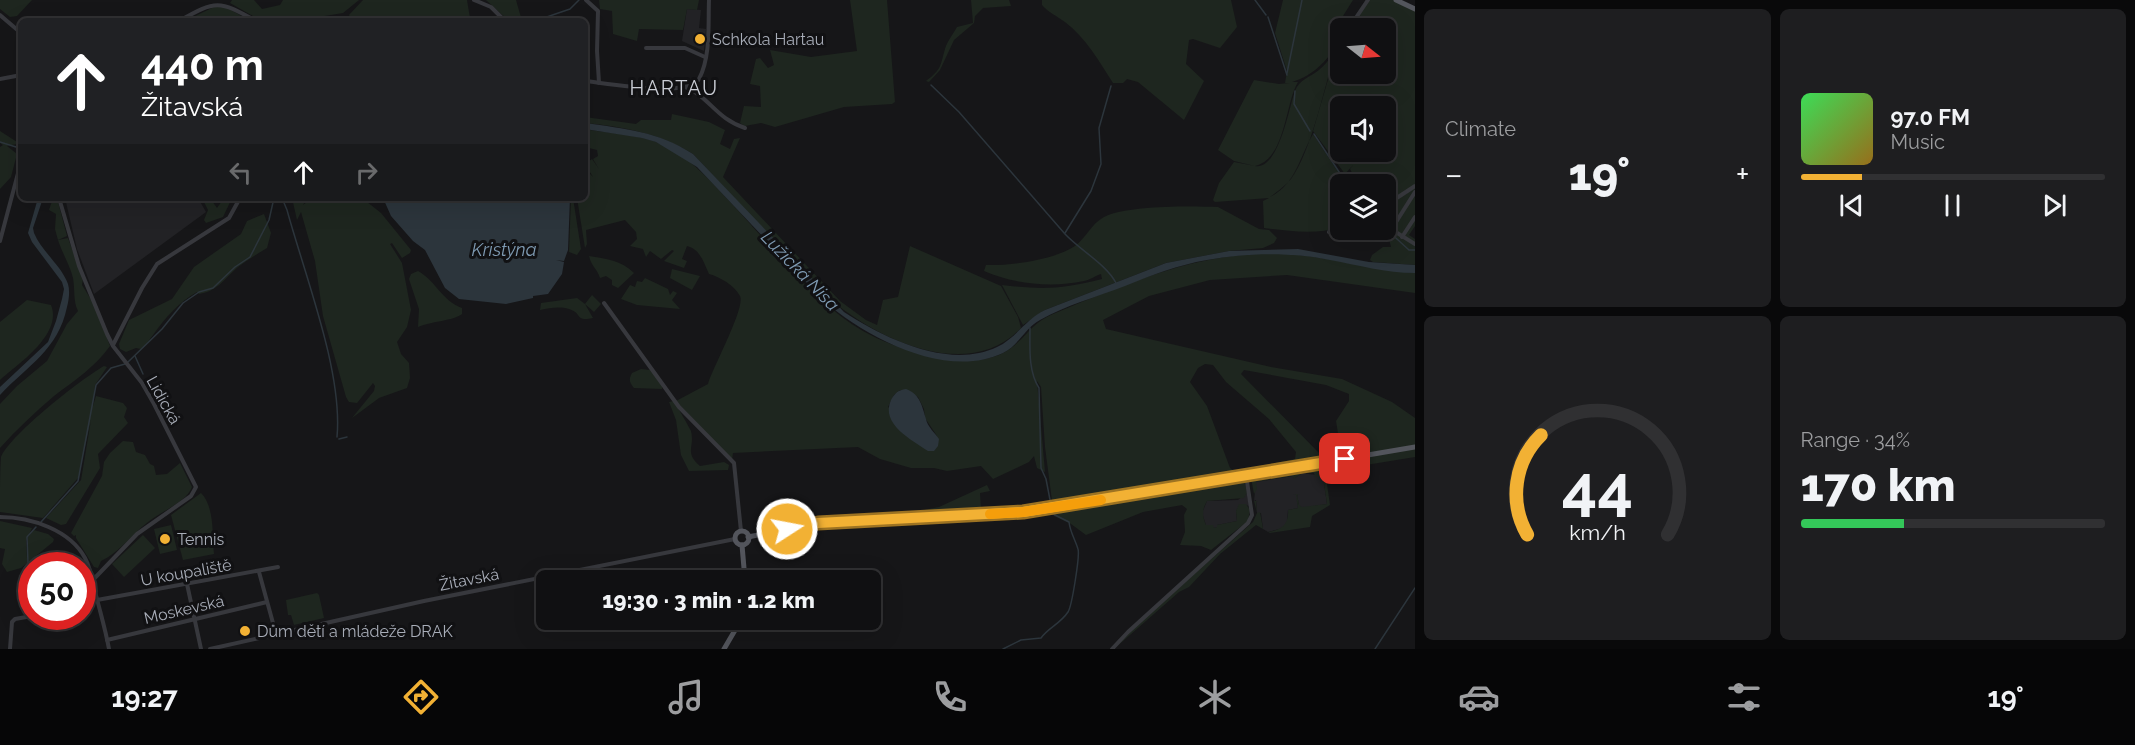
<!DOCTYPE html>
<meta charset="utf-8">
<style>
:root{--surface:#101012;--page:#1e1e20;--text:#f1f3f6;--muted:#9c9d9f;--line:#303032;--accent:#f2b134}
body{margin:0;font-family:Raleway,sans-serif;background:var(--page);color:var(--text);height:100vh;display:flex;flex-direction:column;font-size:22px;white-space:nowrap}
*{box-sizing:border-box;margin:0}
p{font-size:20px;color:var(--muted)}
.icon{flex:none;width:33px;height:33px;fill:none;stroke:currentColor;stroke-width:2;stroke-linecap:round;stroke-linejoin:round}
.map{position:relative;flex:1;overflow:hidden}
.sheet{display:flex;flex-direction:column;gap:9px;padding:9px;background:#09090a;width:720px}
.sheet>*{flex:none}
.top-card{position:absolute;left:18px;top:18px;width:570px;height:183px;border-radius:9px;box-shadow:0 6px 24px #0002,0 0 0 2px var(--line);background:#202124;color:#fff;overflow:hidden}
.needle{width:39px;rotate:107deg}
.tools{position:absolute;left:1330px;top:18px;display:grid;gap:12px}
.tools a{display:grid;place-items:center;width:66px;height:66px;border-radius:9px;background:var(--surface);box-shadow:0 6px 24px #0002,0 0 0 2px var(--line);font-size:30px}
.speed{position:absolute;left:18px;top:552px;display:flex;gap:12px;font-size:30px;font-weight:700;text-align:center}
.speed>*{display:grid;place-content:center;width:78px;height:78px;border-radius:50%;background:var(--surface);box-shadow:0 6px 24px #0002,0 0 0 2px var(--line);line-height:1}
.speed .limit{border:9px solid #d22;background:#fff;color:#111}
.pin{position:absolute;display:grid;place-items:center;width:51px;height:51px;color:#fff;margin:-26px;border-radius:12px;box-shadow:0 3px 9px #0006}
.me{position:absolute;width:66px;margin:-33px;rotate:79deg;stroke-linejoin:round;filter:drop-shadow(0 0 4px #0008)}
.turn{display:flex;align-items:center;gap:21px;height:126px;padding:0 24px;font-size:27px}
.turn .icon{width:78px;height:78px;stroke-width:2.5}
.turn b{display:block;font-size:42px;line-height:51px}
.lanes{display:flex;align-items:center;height:57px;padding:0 24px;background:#0003;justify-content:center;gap:30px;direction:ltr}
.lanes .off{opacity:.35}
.big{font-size:45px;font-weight:800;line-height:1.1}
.sheet .tile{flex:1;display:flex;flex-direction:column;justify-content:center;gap:9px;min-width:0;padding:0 21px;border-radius:9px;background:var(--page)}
.sheet .dial{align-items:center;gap:0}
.dial svg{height:156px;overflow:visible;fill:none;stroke:var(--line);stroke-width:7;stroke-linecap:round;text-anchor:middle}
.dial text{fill:var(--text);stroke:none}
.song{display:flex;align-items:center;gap:18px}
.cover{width:72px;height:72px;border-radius:9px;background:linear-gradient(135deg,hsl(130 70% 55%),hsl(40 70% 35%))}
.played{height:6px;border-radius:3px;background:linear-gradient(90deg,var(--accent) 20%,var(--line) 20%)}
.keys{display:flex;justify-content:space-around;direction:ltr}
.heat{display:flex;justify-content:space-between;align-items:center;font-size:33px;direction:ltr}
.charge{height:9px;border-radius:4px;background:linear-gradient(90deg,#34c759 34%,var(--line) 0)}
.sheet .tiles{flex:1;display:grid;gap:9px;grid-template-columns:repeat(2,1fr)}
.trip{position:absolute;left:536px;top:570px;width:345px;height:60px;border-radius:9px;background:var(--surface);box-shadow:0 6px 24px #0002,0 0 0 2px var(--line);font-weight:800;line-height:60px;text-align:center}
.tab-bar{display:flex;height:96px;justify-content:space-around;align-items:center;background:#060607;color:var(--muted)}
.tab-bar .icon{width:42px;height:42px}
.tab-bar .active{color:var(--accent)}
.tab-bar b{font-size:27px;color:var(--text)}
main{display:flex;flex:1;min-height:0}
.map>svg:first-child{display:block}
.built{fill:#222225}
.green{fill:#1e261f;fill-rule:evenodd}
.water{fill:#2c353c}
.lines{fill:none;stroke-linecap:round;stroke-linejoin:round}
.stream{stroke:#2c353c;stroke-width:1.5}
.minor{stroke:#37383d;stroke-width:4}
.major{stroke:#53555c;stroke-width:5}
.route-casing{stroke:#9d7322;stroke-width:15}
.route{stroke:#f2b134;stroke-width:10}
.slow{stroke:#f59e0b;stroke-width:10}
.poi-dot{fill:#f2b134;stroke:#111113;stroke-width:2}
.labels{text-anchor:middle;stroke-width:6;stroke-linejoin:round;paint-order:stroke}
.poi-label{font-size:16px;fill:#a8adb8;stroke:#111113;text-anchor:start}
.street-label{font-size:16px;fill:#a8adb8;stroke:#111113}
.water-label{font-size:18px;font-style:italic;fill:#7f9bb3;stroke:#111113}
.quarter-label{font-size:20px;letter-spacing:1.5px;fill:#c9ccd4;stroke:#111113}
</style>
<main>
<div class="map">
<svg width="1415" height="649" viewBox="0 0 1415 649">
<rect width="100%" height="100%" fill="#161618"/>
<!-- built -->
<g class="built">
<polygon points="687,9 701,10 699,28 706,29 704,51 682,41"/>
<polygon points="65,198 198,198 206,212 94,294 77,249"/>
<polygon points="1302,473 1323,476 1327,504 1302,508 1299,506 1297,494 1298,508 1288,510 1287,522 1283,528 1268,532 1263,529 1261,513 1257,513 1256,500 1254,501 1256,482 1293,476 1295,478"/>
<polygon points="1247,493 1249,506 1241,504 1236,511 1237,521 1217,525 1218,527 1214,528 1206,525 1202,513 1207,501 1238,500"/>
</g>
<!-- green -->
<g class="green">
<polygon points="0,0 32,0 17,16 10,17 0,9"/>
<polygon points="232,0 254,0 262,9 280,5 283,0 359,0 343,13 294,21 262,21 230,3"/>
<polygon points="363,0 467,0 470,18 474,21 353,21 349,15"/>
<polygon points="486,0 516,0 522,21 509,21"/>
<polygon points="599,0 699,0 697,10 687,9 683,30 639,29 637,41 613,34 612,11 600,9"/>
<polygon points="850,0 887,0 895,102 892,104 844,107 775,127 761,123 745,126 740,123 744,106 761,107 760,86 750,84 756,59 760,58 768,68 774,65 770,50 811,57 857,51"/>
<path d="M971,0H1009L1011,6L983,8L975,16L974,23L954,40L940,70L929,82L926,81C942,69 940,66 945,49C947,42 953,34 957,27L973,23Z"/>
<path d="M1042,0H1231L1237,27L1220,48L1193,39L1189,40L1186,64L1204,81L1184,120L1138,82L1127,79L1123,83H1113C1099,61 1086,38 1065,22C1057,16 1049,13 1042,5Z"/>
<path d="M1283,0H1353L1333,32L1341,37V40C1328,59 1315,75 1292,82H1298C1285,103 1286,159 1255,166C1279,170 1289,107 1295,91C1299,80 1310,77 1319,70C1325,65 1330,58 1335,52C1325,86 1311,152 1291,179C1285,186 1277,192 1270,197C1296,184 1299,158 1313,134L1346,184H1341V227C1315,235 1291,231 1264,228L1263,201L1269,198L1215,202L1213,200L1219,183L1234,162L1255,166L1234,161L1218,150L1254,80L1279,84L1290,83H1285L1287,71L1275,33Z"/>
<path d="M1370,0H1393L1415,10V185L1386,203V184H1358L1350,169L1353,165L1345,174L1313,131L1337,49L1341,43V74H1386V28H1350ZM1341,106H1386V152H1341Z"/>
<polygon points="214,7 226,7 250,21 185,21"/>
<path d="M672,114L709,122L725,130L720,144L730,149L734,139L740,138L723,177L840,301L866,320L877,325L883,300L898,297L910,246L1001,286L1018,317L1021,328C967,385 872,337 824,294L693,154C659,133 624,127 585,123V117L636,124L641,120H671Z"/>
<path d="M585,129C612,134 643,134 668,147C695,162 713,184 734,206C771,246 816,304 863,331C880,341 901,348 920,354C948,362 990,367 1015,345C1033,329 1033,322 1058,312C1135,280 1213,246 1299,255C1338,259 1375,270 1415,273V293L1287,275L1210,280L1149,296L1103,320L1106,329L1271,367L1342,379L1392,402L1415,418V457L1329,471L1326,477L1330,505L1312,516L1310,527L1270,533L1256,525L1220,554L1189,587L1179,592L1114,649L1138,624L1253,522L1257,513L1254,501H1258L1256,502L1257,513L1260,512L1263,529L1268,532C1281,530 1289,525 1288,510L1298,508L1296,495H1293L1300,494L1297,495L1299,505L1302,507L1327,504L1323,477H1315L1314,473H1302L1294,479L1292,476L1256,482L1257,489L1254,494L1251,478H1244L1247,493L1244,498L1207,501C1202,510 1202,515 1206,525H1213L1214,528L1217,527V525L1237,521L1236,511L1239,504H1246L1250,510L1248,521L1211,550L1201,546L1180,545L1185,532L1184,515L1187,509L1182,505L1143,512L1086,535L1071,524L1054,516L1045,447L1041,387L1037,381L1045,472L1037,468L1034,456L1029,462L993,479L981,466L947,471L934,468H911L880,459L858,447L733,453L732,460L687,414L676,401L708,384C712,369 746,307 740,296C734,285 720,277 709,274C704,263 700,249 687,246L682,259L687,261L684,268L664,261L674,251L672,250L661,259L650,251L646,257L643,249L630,246L637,239L636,232L625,220L586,230L587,244L585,248L577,198H585V174L589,173L593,177L585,164L592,159L599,169L593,159L598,156L597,150L585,147ZM1205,364L1213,365L1226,382L1269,419L1296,452L1295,459L1234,471L1230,468L1207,406L1190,382L1198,368ZM1244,370L1326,385L1349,394V401L1336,421L1340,446L1338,452L1320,454L1241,374ZM900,390L918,397L924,409L925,418L937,436L888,407L894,395Z"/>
<polygon points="0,131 17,142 17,144 7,146 17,154 11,177 0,189 0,147 3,145 0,143"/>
<polygon points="1415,188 1415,226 1409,235 1415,239 1415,265 1373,262 1370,260 1372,255 1383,247 1391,247 1386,227 1386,206"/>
<polygon points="53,198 57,198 67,236 58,240 55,229 56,214 49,210"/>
<polygon points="202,198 210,198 217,208 224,198 232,198 223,217 206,223 204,220 208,210"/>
<polygon points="292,198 307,198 303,205 312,198 362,198 381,213 411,250 410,253 402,258 392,243 390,244 402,263 411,310 407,327 397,342 401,354 409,363 410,378 407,388 379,398 352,418 374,391 375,386 373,383 357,403 349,402 346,397 323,316 315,261 301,212 297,220"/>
<polygon points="571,198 573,198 581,249 577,255 569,252"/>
<path d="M1218,207L1259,229L1269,230L1277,238L1274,243L1263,248L1229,251L1166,263L1045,310L1023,325L1002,285C1044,290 1062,289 1102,279L1101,274C1095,276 1090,280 1084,281C1051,288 1014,284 984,271L986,265C1010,266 1054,260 1075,246C1086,238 1091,224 1104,217C1127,205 1191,206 1218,207Z"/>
<path d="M264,214L271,233L267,248C257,254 247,260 238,267C224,279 218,291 199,294L197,292C179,302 165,318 153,335C148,341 147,345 141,349L136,348L126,352L120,349L119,344L129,320L172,299L194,267L241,234L247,221Z"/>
<path d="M68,238L83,279L82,285L95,306L110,346C95,367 75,380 54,396C35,412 17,429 0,448V404L17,386L47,361L67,324L78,311C73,301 75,289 73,278C70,265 62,253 58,240Z"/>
<path d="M589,256C606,259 621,260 634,273L618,288L612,285V280L606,276L600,278C597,268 592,268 589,256Z"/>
<polygon points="672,269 700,276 692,290 670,278"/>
<path d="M418,271C436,281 442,301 462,308V314C453,321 432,321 418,327L419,309L409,279L411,274Z"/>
<polygon points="645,278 668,289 670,295 673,291 677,293 672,300 680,309 637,305 621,299 630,285 635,287 637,281 642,282"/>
<path d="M592,295L601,304L594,312L585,304L593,318C574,322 583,313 569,309C559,306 550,308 540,310L541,303L577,298L585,304Z"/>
<path d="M27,300L51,305C63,334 18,364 0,380V322Z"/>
<path d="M104,366L107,367L95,385L93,406L96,396L123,403L127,408L124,417L128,423L98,454L100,468L66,524L61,525L46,518L81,480L91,420L78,478L43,518L0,512C0,499 0,468 1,457C11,434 81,379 104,366Z"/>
<path d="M641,369L650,370L662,384V389L634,388C630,383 628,380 632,373Z"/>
<path d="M674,401C677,406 689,427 691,431C695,448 684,452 700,466L724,462L729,465L728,470L689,471L681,455L676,420L669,402Z"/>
<path d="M123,441L133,442L136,452L145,455L150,464L154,466L156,475L167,474L180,463L192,487C186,503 161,511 148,522C131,535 119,553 101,561L98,568L94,567L76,538V535L74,536L71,533L102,476L104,462L110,453Z"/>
<polygon points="987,485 990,491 980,493 981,510 924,510 939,507"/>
<path d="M201,493C215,507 212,536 214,554L183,560L171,515Z"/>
<polygon points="0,521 32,528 26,541 27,558 28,537 34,530 48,534 54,539 53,542 21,568 7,572 2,564 5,549 0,548"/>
<polygon points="171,525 177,550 160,554 154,529"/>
<polygon points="143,535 155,548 124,577 112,564"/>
<polygon points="317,593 319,595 324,618 294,625 291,615 288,615 286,600"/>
</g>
<!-- water -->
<g class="water">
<path d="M585,123C626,129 657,131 693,154L844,312C884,338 949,370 997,347C1016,338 1026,319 1045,310L1166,263L1229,251L1298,249L1369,262L1415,265V273C1386,273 1358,265 1330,260C1289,252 1247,253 1207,260C1178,265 1152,275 1125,286C1097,297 1066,305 1040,320C1025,328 1019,345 1003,353C947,380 866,338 824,301L697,167L656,142L642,138L585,129Z"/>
<path d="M38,198H43L33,228L34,233C42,252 61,265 68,284C70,291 69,299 67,307C58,350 28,365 0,395V387L48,342L56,321L62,299L64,289L62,282L32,242L28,233Z"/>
<polygon points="383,198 570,198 568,250 564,261 556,260 564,262 562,274 548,294 533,296 533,298 506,304 459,299 445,288 425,250 413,241 391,216"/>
<path d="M906,389C920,394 922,406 926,419C927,426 935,433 939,439L938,446L934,451H928C912,440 880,424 891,400C895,393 898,390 906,389Z"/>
</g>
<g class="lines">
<!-- stream -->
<g class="stream">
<polyline points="1255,0 1266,15"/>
<polyline points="1268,17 1287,75"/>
<polyline points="535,21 570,9 579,0"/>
<polyline points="1287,73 1302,0"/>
<path d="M931,85L959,112L1065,234C1081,251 1106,264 1116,283"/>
<polyline points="1295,91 1294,104 1310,131"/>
<polyline points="1314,134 1347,184"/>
<polyline points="0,142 16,147 21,137"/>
<path d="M282,198L287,210C305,276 343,372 337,437"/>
<polyline points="1386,229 1409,250 1415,250"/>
<polyline points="1065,233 1091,191 1101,164 1099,128 1111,86"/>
<path d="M1030,328C1030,347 1028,371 1039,388L1041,468L1046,479L1051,505"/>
<polyline points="135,356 143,374"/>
<polyline points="128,362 162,329 183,303 199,292 213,288 235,267 250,257 269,220 274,198"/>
<polyline points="339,439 347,437"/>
<polyline points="41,522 78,481 96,385 111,368 125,364"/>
<path d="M25,584C22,575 21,570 28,563L27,537L36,527"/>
<path d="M1003,649L1021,640L1041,638C1048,628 1060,624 1068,612C1072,606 1080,555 1078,549C1075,539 1070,532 1069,522L1051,513"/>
<polyline points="1375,649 1415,588"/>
</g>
<!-- minor -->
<g class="minor">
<polyline points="474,0 491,7 505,21"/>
<polyline points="586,0 598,11 597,51 599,83"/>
<polyline points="0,15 21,33"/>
<path d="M179,21C217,0 218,0 256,21"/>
<polyline points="1349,28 1368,0"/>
<polyline points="646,48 685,48 705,57"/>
<polyline points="1336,49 1341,41"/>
<polyline points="0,79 21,75"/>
<path d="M585,81C605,83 689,98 699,79C711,56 708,24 709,0"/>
<path d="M685,87C711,98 715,118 745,128"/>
<polyline points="59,198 79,266 107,334 113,346 142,383 154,404 196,487 191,496 137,534 90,583 82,587"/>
<polyline points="1386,205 1415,186"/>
<polyline points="1386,218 1395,203 1393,200"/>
<polyline points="1386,226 1415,244"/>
<polyline points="1391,230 1415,192"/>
<polyline points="1329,232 1341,229"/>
<polyline points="1402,237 1415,217"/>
<polyline points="0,241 21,162"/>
<polyline points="604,303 679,407 734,463 741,531"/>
<polyline points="113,345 142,288 157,264 229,218 240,198"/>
<path d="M0,517C31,517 70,530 85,558C92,571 93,585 97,599C101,615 106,632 109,649"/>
<polyline points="259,572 276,634"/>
<polyline points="187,584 201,649"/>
<polyline points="97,600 278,567"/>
<polyline points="107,640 267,602"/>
<polyline points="10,649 12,622 15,619 32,616"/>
<polyline points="210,649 424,601 735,539"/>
<polyline points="1112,649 1128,632 1248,523 1252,515 1246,475"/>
</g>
<!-- major -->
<g class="major">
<polyline points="1396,0 1415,9"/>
<circle cx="742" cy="538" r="7"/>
<polyline points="748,537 818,523 1010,513 1068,506 1415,447"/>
<polyline points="742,545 745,580"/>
<polyline points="724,649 741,620"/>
</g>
</g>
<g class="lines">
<!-- route casing -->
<g class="route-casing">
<polyline id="route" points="787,529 818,523 1023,512 1345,459"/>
</g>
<!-- route -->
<use href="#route" class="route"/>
<!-- slow -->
<polyline class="slow" points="990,514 1023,512 1101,500"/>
</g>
<!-- markers -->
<g class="poi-dot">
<circle cx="700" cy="39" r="6"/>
<circle cx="165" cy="539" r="6"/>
<circle cx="245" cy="631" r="6"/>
</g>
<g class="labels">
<!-- poi labels -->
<g class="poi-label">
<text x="712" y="45">Schkola Hartau</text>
<text x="177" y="545">Tennis</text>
<text x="257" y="637">Dům dětí a mládeže DRAK</text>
</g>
<!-- street labels -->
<g class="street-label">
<text transform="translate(164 400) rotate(61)" y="6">Lidická</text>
<text transform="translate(186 572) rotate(-10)" y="6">U koupaliště</text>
<text transform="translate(469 579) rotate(-11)" y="6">Žitavská</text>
<text transform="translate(184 609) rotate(-13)" y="6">Moskevská</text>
</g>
<!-- water labels -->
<g class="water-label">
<text x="504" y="256">Kristýna</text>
<text transform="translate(800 271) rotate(46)" y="6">Lužická Nisa</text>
</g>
<!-- quarter labels -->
<g class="quarter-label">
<text x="674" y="95">HARTAU</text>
</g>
</g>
</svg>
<div class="tools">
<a><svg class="needle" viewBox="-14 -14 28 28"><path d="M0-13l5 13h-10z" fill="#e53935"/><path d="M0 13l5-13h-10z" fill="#9c9d9f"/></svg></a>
<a><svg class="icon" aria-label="sound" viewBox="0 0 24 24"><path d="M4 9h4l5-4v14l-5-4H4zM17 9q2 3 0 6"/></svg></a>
<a><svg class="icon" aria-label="layers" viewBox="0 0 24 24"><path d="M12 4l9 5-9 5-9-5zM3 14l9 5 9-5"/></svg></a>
</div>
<div class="speed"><div class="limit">50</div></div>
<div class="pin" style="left:1345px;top:459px;background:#d93025"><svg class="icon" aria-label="arrive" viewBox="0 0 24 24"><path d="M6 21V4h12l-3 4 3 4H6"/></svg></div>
<svg class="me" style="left:787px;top:529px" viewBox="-20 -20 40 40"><circle r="17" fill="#f2b134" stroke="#fff" stroke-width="3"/><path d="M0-11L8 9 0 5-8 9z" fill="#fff"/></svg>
<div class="trip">19:30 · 3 min · 1.2 km</div>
<div class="top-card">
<div class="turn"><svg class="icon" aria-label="ahead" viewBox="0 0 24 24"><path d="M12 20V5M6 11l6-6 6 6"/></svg><div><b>440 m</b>Žitavská</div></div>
<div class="lanes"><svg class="icon off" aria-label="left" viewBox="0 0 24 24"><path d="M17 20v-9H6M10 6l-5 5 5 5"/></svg><svg class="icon" aria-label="ahead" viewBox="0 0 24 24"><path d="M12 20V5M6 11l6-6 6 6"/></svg><svg class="icon off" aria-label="right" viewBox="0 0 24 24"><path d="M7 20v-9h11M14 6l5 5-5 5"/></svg></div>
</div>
</div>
<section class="sheet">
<div class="tiles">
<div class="tile"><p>Climate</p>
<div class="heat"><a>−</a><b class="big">19°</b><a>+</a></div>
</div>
<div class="tile">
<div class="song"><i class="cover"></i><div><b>97.0 FM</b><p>Music</p></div></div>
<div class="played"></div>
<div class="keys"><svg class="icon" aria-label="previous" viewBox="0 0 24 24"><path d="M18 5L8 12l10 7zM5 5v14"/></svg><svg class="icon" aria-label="pause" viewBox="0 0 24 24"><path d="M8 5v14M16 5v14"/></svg><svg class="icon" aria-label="next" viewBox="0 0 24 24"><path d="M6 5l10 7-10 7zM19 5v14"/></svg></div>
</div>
<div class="tile dial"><svg viewBox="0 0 100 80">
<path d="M14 69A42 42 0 1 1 86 69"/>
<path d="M14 69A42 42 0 0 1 21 18" stroke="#f2b134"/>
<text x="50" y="56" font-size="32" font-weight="700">44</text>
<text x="50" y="72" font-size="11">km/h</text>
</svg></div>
<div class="tile"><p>Range · 34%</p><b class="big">170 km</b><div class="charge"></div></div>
</div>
</section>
</main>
<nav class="tab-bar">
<b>19:27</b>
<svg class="icon active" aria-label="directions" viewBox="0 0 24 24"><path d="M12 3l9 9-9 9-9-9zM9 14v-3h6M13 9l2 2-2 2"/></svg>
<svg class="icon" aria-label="music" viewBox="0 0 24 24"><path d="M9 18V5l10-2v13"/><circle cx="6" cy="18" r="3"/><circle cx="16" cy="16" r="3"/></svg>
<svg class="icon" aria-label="phone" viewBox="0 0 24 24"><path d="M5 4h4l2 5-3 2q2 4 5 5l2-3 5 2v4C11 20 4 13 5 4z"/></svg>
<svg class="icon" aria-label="climate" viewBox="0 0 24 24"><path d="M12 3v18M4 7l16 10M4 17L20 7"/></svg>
<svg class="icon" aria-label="car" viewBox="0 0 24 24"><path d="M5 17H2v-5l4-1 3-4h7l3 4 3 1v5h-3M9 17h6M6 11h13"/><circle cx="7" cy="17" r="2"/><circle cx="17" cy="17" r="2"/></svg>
<svg class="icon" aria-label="filters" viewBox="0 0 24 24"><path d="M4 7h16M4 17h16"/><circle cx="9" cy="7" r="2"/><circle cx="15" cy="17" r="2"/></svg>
<b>19°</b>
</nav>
